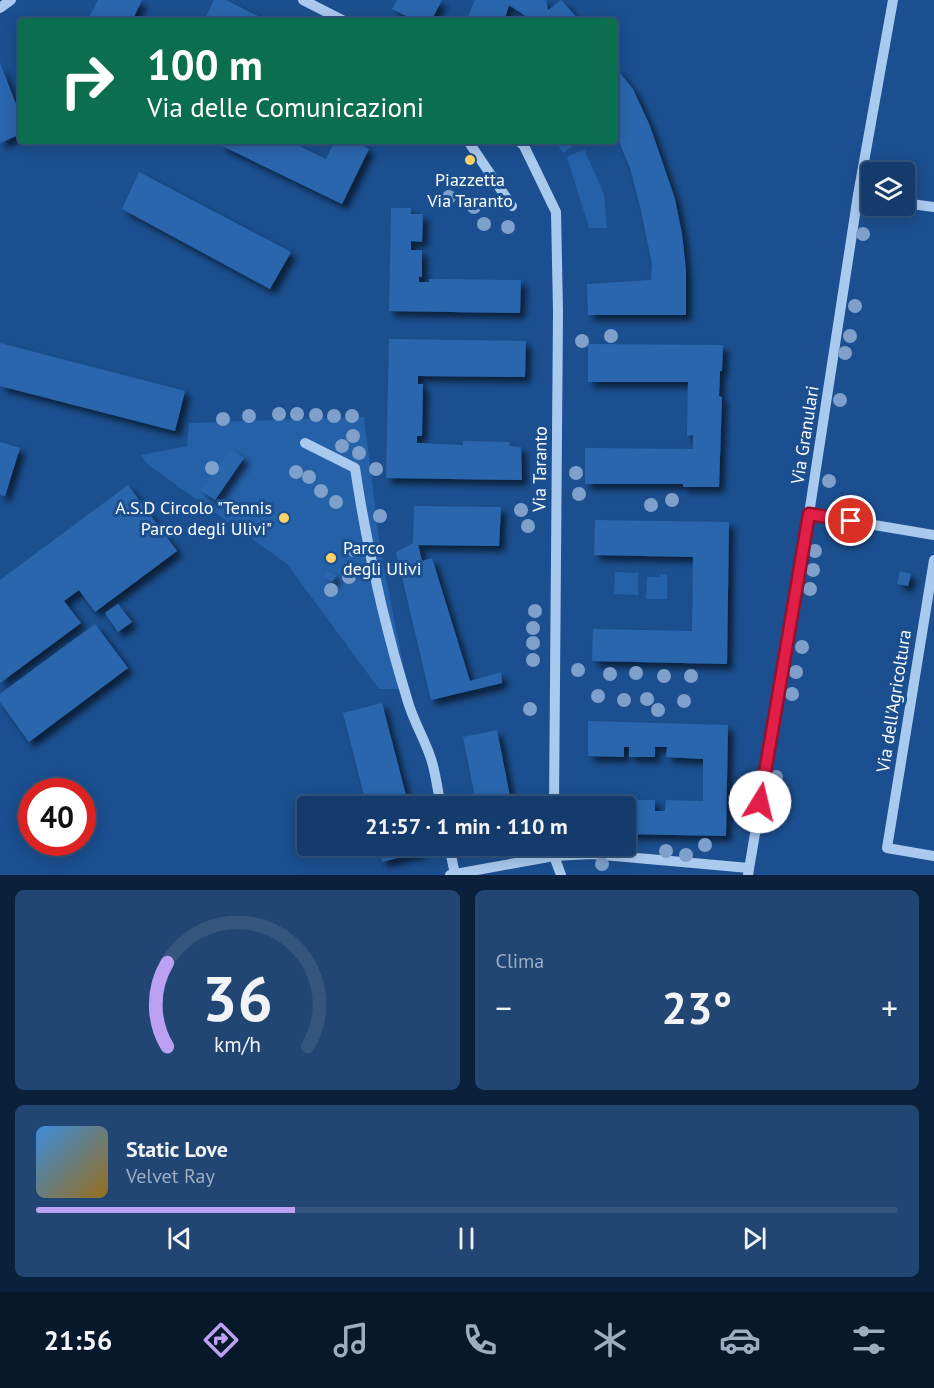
<!DOCTYPE html>
<html lang="it">
<meta charset="utf-8">
<style>
:root{--surface:#143b6b;--page:#214673;--text:#f1f3f6;--muted:#9dadc1;--line:#33557e;--accent:#bca0f2}
body{margin:0;font-family:"PT Sans",sans-serif;background:var(--page);color:var(--text);height:100vh;display:flex;flex-direction:column;font-size:22px;white-space:nowrap}
*{box-sizing:border-box;margin:0}
p{font-size:20px;color:var(--muted)}
.icon{flex:none;width:33px;height:33px;fill:none;stroke:currentColor;stroke-width:2;stroke-linecap:round;stroke-linejoin:round}
.map{position:relative;height:875px;overflow:hidden}
.sheet{display:flex;flex-direction:column;gap:15px;padding:15px;background:#0b203b;flex:1}
.sheet>*{flex:none}
.hud{position:absolute;left:18px;top:18px;width:600px;height:126px;border-radius:6px;box-shadow:0 3px 15px #0003,0 0 0 2px var(--line);background:#0b6e4f;color:#fff;overflow:hidden}
.tools{position:absolute;left:861px;top:162px;display:grid;gap:12px}
.tools a{display:grid;place-items:center;width:54px;height:54px;border-radius:6px;background:var(--surface);box-shadow:0 3px 15px #0003,0 0 0 2px var(--line);font-size:30px}
.speed{position:absolute;left:18px;top:778px;display:flex;gap:12px;font-size:30px;font-weight:700;text-align:center}
.speed>*{display:grid;place-content:center;width:78px;height:78px;border-radius:50%;background:var(--surface);box-shadow:0 3px 15px #0003,0 0 0 2px var(--line);line-height:1}
.speed .limit{border:9px solid #d22;background:#fff;color:#111}
.pin{position:absolute;display:grid;place-items:center;width:51px;height:51px;color:#fff;margin:-26px;border:3px solid #fff;border-radius:50%;box-shadow:0 2px 6px #0007}
.me{position:absolute;width:66px;margin:-33px;rotate:9deg;stroke-linejoin:round;filter:drop-shadow(0 0 4px #0008)}
.turn{display:flex;align-items:center;gap:21px;height:126px;padding:0 30px;font-size:27px}
.turn .icon{width:78px;height:78px;stroke-width:2.5}
.turn b{display:block;font-size:42px;line-height:51px}
.big{font-size:45px;font-weight:700;line-height:1.1}
.sheet .card{flex:1;display:flex;flex-direction:column;justify-content:center;gap:9px;min-width:0;padding:0 21px;border-radius:9px;background:var(--page)}
.sheet .dial{align-items:center;gap:0}
.dial svg{height:156px;overflow:visible;fill:none;stroke:var(--line);stroke-width:7;stroke-linecap:round;text-anchor:middle}
.dial text{fill:var(--text);stroke:none}
.song{display:flex;align-items:center;gap:18px}
.cover{width:72px;height:72px;border-radius:9px;background:linear-gradient(135deg,hsl(210 70% 55%),hsl(40 70% 35%))}
.played{height:6px;border-radius:3px;background:linear-gradient(90deg,var(--accent) 30%,var(--line) 30%)}
.keys{display:flex;justify-content:space-around;direction:ltr}
.heat{display:flex;justify-content:space-between;align-items:center;font-size:33px;direction:ltr}
.sheet .tiles{flex:1;display:grid;gap:15px;grid-template-columns:1fr 1fr}
.card:last-child{grid-column:span 2}
.trip{position:absolute;left:297px;top:796px;width:339px;height:60px;border-radius:6px;background:var(--surface);box-shadow:0 3px 15px #0003,0 0 0 2px var(--line);font-weight:700;line-height:60px;text-align:center}
.dock{display:flex;height:96px;justify-content:space-around;align-items:center;background:#08182b;color:var(--muted)}
.dock .icon{width:42px;height:42px}
.dock .current{color:var(--accent)}
.dock b{font-size:27px;color:var(--text)}
.map>svg:first-child{display:block}
.green{fill:#2461a8}
.building{fill:#2a66ad;filter:url(#shadow)}
.lines{fill:none;stroke-linecap:round;stroke-linejoin:round}
.minor{stroke:#a9c9ee;stroke-width:10}
.tree{fill:#7ea0ca}
.route-casing{stroke:#92132f;stroke-width:15}
.route{stroke:#e11d48;stroke-width:10}
.poi-dot{fill:#ffd166;stroke:#1b4f8f;stroke-width:2}
.labels{text-anchor:middle;stroke-width:6;stroke-linejoin:round;paint-order:stroke}
.poi-label{font-size:18px;fill:#fff;stroke:#1b4f8f}
.street-label{font-size:18px;fill:#fff;stroke:#1b4f8f}
</style>
<div class="map">
<svg width="934" height="875" viewBox="0 0 934 875">
<defs>
<filter id="shadow"><feDropShadow dx="5.5" dy="5.5" stdDeviation="3" flood-color="#0009"/></filter>
</defs>
<rect width="100%" height="100%" fill="#1b4f8f"/>
<!-- green -->
<g class="green">
<polygon points="555,141 579,141 580,142 563,153"/>
<polygon points="584,149 604,194 607,228 589,228 567,157"/>
<polygon points="364,417 381,553 408,689 379,689 287,564 147,464 141,455 187,446 189,423"/>
<polygon points="615,572 638,573 638,595 614,594"/>
<polygon points="660,574 667,574 667,599 646,599 647,577 660,577"/>
</g>
<!-- building -->
<g class="building">
<polygon points="98,0 142,0 132,21 87,21"/>
<polygon points="214,0 226,0 260,17 258,21 204,21"/>
<polygon points="397,0 442,0 431,21 416,21 392,9"/>
<polygon points="475,0 546,0 548,10 561,0 580,21 533,21 509,5 504,21 466,21"/>
<polygon points="0,63 21,117 21,134 0,143"/>
<polygon points="615,67 633,89 650,126 675,199 682,234 686,270 686,315 588,315 587,284 651,280 652,264 640,206 630,168 615,132"/>
<polygon points="222,141 289,141 326,159 335,141 361,141 359,144 369,149 342,204 220,145"/>
<polygon points="139,172 291,252 270,289 122,209"/>
<polygon points="391,208 411,208 411,214 423,214 422,242 411,241 411,250 422,250 422,277 419,277 419,282 429,282 429,279 521,280 520,313 389,311"/>
<polygon points="389,339 526,341 525,377 418,376 418,384 423,384 422,436 417,436 417,443 463,445 463,441 509,442 510,446 521,447 522,480 386,478"/>
<polygon points="0,343 185,391 175,431 0,386"/>
<polygon points="588,344 723,345 722,371 720,371 719,396 722,397 719,487 683,487 683,484 585,484 585,448 693,449 693,435 687,436 688,382 588,382"/>
<polygon points="0,442 20,448 5,496 0,495"/>
<polygon points="231,449 244,458 215,500 201,490"/>
<polygon points="128,485 177,551 95,612 79,590 64,601 81,623 0,683 0,580"/>
<polygon points="414,506 501,507 499,546 418,545 422,561 432,558 470,681 501,672 502,683 431,700 396,552 413,543"/>
<polygon points="595,520 729,522 727,664 592,661 593,629 692,631 693,557 594,555"/>
<polygon points="327,571 336,576 332,582 324,577"/>
<polygon points="900,571 911,574 908,586 897,584"/>
<polygon points="118,604 132,622 118,632 105,613"/>
<polygon points="95,624 128,668 29,742 0,702 0,694"/>
<polygon points="382,703 409,807 367,807 343,713"/>
<polygon points="588,721 728,725 726,836 626,834 626,811 629,811 629,800 655,800 655,811 665,811 666,800 703,801 703,759 666,757 667,747 655,747 655,757 629,757 629,747 624,747 624,757 588,756"/>
<polygon points="497,730 512,807 477,807 463,737"/>
<polygon points="587,799 624,800 623,807 586,807"/>
<polygon points="378,846 419,846 421,852 382,862"/>
</g>
<g class="lines">
<!-- minor -->
<g class="minor">
<polyline points="303,0 344,21"/>
<polyline points="0,8 11,0"/>
<polyline points="468,141 512,206"/>
<polyline points="519,141 524,146 556,212 558,311 554,807"/>
<polyline points="858,195 872,197"/>
<polyline points="904,203 934,207"/>
<path d="M305,443L355,468C367,548 384,625 408,702C414,723 426,741 432,762C436,776 438,792 441,807"/>
<polyline points="809,514 934,535"/>
<polyline points="934,560 887,848 934,856"/>
<polyline points="449,846 455,874"/>
<polyline points="554,846 554,856 561,875"/>
<polyline points="450,875 554,856 592,854 749,868"/>
<polyline points="748,875 809,514 858,195 893,0"/>
</g>
</g>
<!-- trees -->
<g class="tree">
<circle cx="449" cy="197" r="7"/>
<circle cx="474" cy="207" r="7"/>
<circle cx="484" cy="224" r="7"/>
<circle cx="508" cy="227" r="7"/>
<circle cx="863" cy="234" r="7"/>
<circle cx="855" cy="306" r="7"/>
<circle cx="611" cy="336" r="7"/>
<circle cx="850" cy="336" r="7"/>
<circle cx="582" cy="341" r="7"/>
<circle cx="845" cy="353" r="7"/>
<circle cx="840" cy="400" r="7"/>
<circle cx="279" cy="414" r="7"/>
<circle cx="297" cy="414" r="7"/>
<circle cx="316" cy="415" r="7"/>
<circle cx="249" cy="416" r="7"/>
<circle cx="334" cy="416" r="7"/>
<circle cx="352" cy="416" r="7"/>
<circle cx="223" cy="419" r="7"/>
<circle cx="353" cy="436" r="7"/>
<circle cx="342" cy="446" r="7"/>
<circle cx="359" cy="453" r="7"/>
<circle cx="212" cy="468" r="7"/>
<circle cx="376" cy="469" r="7"/>
<circle cx="296" cy="472" r="7"/>
<circle cx="576" cy="473" r="7"/>
<circle cx="309" cy="477" r="7"/>
<circle cx="829" cy="481" r="7"/>
<circle cx="321" cy="491" r="7"/>
<circle cx="579" cy="494" r="7"/>
<circle cx="672" cy="500" r="7"/>
<circle cx="336" cy="502" r="7"/>
<circle cx="651" cy="505" r="7"/>
<circle cx="521" cy="510" r="7"/>
<circle cx="380" cy="516" r="7"/>
<circle cx="528" cy="526" r="7"/>
<circle cx="354" cy="550" r="7"/>
<circle cx="815" cy="551" r="7"/>
<circle cx="813" cy="570" r="7"/>
<circle cx="349" cy="577" r="7"/>
<circle cx="810" cy="589" r="7"/>
<circle cx="331" cy="590" r="7"/>
<circle cx="535" cy="611" r="7"/>
<circle cx="533" cy="628" r="7"/>
<circle cx="533" cy="643" r="7"/>
<circle cx="802" cy="647" r="7"/>
<circle cx="533" cy="660" r="7"/>
<circle cx="578" cy="670" r="7"/>
<circle cx="796" cy="672" r="7"/>
<circle cx="636" cy="673" r="7"/>
<circle cx="610" cy="674" r="7"/>
<circle cx="664" cy="676" r="7"/>
<circle cx="691" cy="676" r="7"/>
<circle cx="792" cy="694" r="7"/>
<circle cx="598" cy="696" r="7"/>
<circle cx="647" cy="699" r="7"/>
<circle cx="624" cy="700" r="7"/>
<circle cx="684" cy="701" r="7"/>
<circle cx="530" cy="709" r="7"/>
<circle cx="658" cy="710" r="7"/>
<circle cx="776" cy="777" r="7"/>
<circle cx="769" cy="816" r="7"/>
<circle cx="705" cy="845" r="7"/>
<circle cx="666" cy="851" r="7"/>
<circle cx="686" cy="855" r="7"/>
<circle cx="602" cy="864" r="7"/>
</g>
<g class="lines">
<!-- route casing -->
<g class="route-casing">
<polyline id="route" points="760,802 809,514 851,521"/>
</g>
<!-- route -->
<use href="#route" class="route"/>
</g>
<!-- markers -->
<g class="poi-dot">
<circle cx="470" cy="160" r="6"/>
<circle cx="284" cy="518" r="6"/>
<circle cx="331" cy="558" r="6"/>
</g>
<g class="labels">
<!-- poi labels -->
<g class="poi-label">
<text x="470" y="186">Piazzetta<tspan x="470" dy="21">Via Taranto</tspan></text>
<text x="272" y="514" text-anchor="end">A.S.D Circolo "Tennis<tspan x="272" dy="21">Parco degli Ulivi"</tspan></text>
<text x="343" y="554" text-anchor="start">Parco<tspan x="343" dy="21">degli Ulivi</tspan></text>
</g>
<!-- street labels -->
<g class="street-label">
<text transform="translate(805 435) rotate(-81)" y="6">Via Granulari</text>
<text transform="translate(540 469) rotate(-89)" y="6">Via Taranto</text>
<text transform="translate(894 701) rotate(-81)" y="6">Via dell'Agricoltura</text>
</g>
</g>
</svg>
<div class="tools">
<a><svg class="icon" aria-label="layers" viewBox="0 0 24 24"><path d="M12 4l9 5-9 5-9-5zM3 14l9 5 9-5"/></svg></a>
</div>
<div class="speed"><div class="limit">40</div></div>
<div class="pin" style="left:851px;top:521px;background:#d93025"><svg class="icon" aria-label="arrive" viewBox="0 0 24 24"><path d="M6 21V4h12l-3 4 3 4H6"/></svg></div>
<svg class="me" style="left:760px;top:802px" viewBox="-20 -20 40 40"><circle r="19" fill="#fff"/><path d="M0-13L10 11 0 6-10 11z" fill="#e11d48"/></svg>
<div class="trip">21:57 · 1 min · 110 m</div>
<div class="hud">
<div class="turn"><svg class="icon" aria-label="right" viewBox="0 0 24 24"><path d="M7 20v-9h11M14 6l5 5-5 5"/></svg><div><b>100 m</b>Via delle Comunicazioni</div></div>
</div>
</div>
<section class="sheet">
<div class="tiles">
<div class="card dial"><svg viewBox="0 0 100 80">
<path d="M14 69A42 42 0 1 1 86 69"/>
<path d="M14 69A42 42 0 0 1 14 26" stroke="#bca0f2"/>
<text x="50" y="56" font-size="32" font-weight="700">36</text>
<text x="50" y="72" font-size="11">km/h</text>
</svg></div>
<div class="card"><p>Clima</p>
<div class="heat"><a>−</a><b class="big">23°</b><a>+</a></div>
</div>
<div class="card">
<div class="song"><i class="cover"></i><div><b>Static Love</b><p>Velvet Ray</p></div></div>
<div class="played"></div>
<div class="keys"><svg class="icon" aria-label="previous" viewBox="0 0 24 24"><path d="M18 5L8 12l10 7zM5 5v14"/></svg><svg class="icon" aria-label="pause" viewBox="0 0 24 24"><path d="M8 5v14M16 5v14"/></svg><svg class="icon" aria-label="next" viewBox="0 0 24 24"><path d="M6 5l10 7-10 7zM19 5v14"/></svg></div>
</div>
</div>
</section>
<nav class="dock">
<b>21:56</b>
<svg class="icon current" aria-label="directions" viewBox="0 0 24 24"><path d="M12 3l9 9-9 9-9-9zM9 14v-3h6M13 9l2 2-2 2"/></svg>
<svg class="icon" aria-label="music" viewBox="0 0 24 24"><path d="M9 18V5l10-2v13"/><circle cx="6" cy="18" r="3"/><circle cx="16" cy="16" r="3"/></svg>
<svg class="icon" aria-label="phone" viewBox="0 0 24 24"><path d="M5 4h4l2 5-3 2q2 4 5 5l2-3 5 2v4C11 20 4 13 5 4z"/></svg>
<svg class="icon" aria-label="climate" viewBox="0 0 24 24"><path d="M12 3v18M4 7l16 10M4 17L20 7"/></svg>
<svg class="icon" aria-label="car" viewBox="0 0 24 24"><path d="M5 17H2v-5l4-1 3-4h7l3 4 3 1v5h-3M9 17h6M6 11h13"/><circle cx="7" cy="17" r="2"/><circle cx="17" cy="17" r="2"/></svg>
<svg class="icon" aria-label="filters" viewBox="0 0 24 24"><path d="M4 7h16M4 17h16"/><circle cx="9" cy="7" r="2"/><circle cx="15" cy="17" r="2"/></svg>
</nav>
